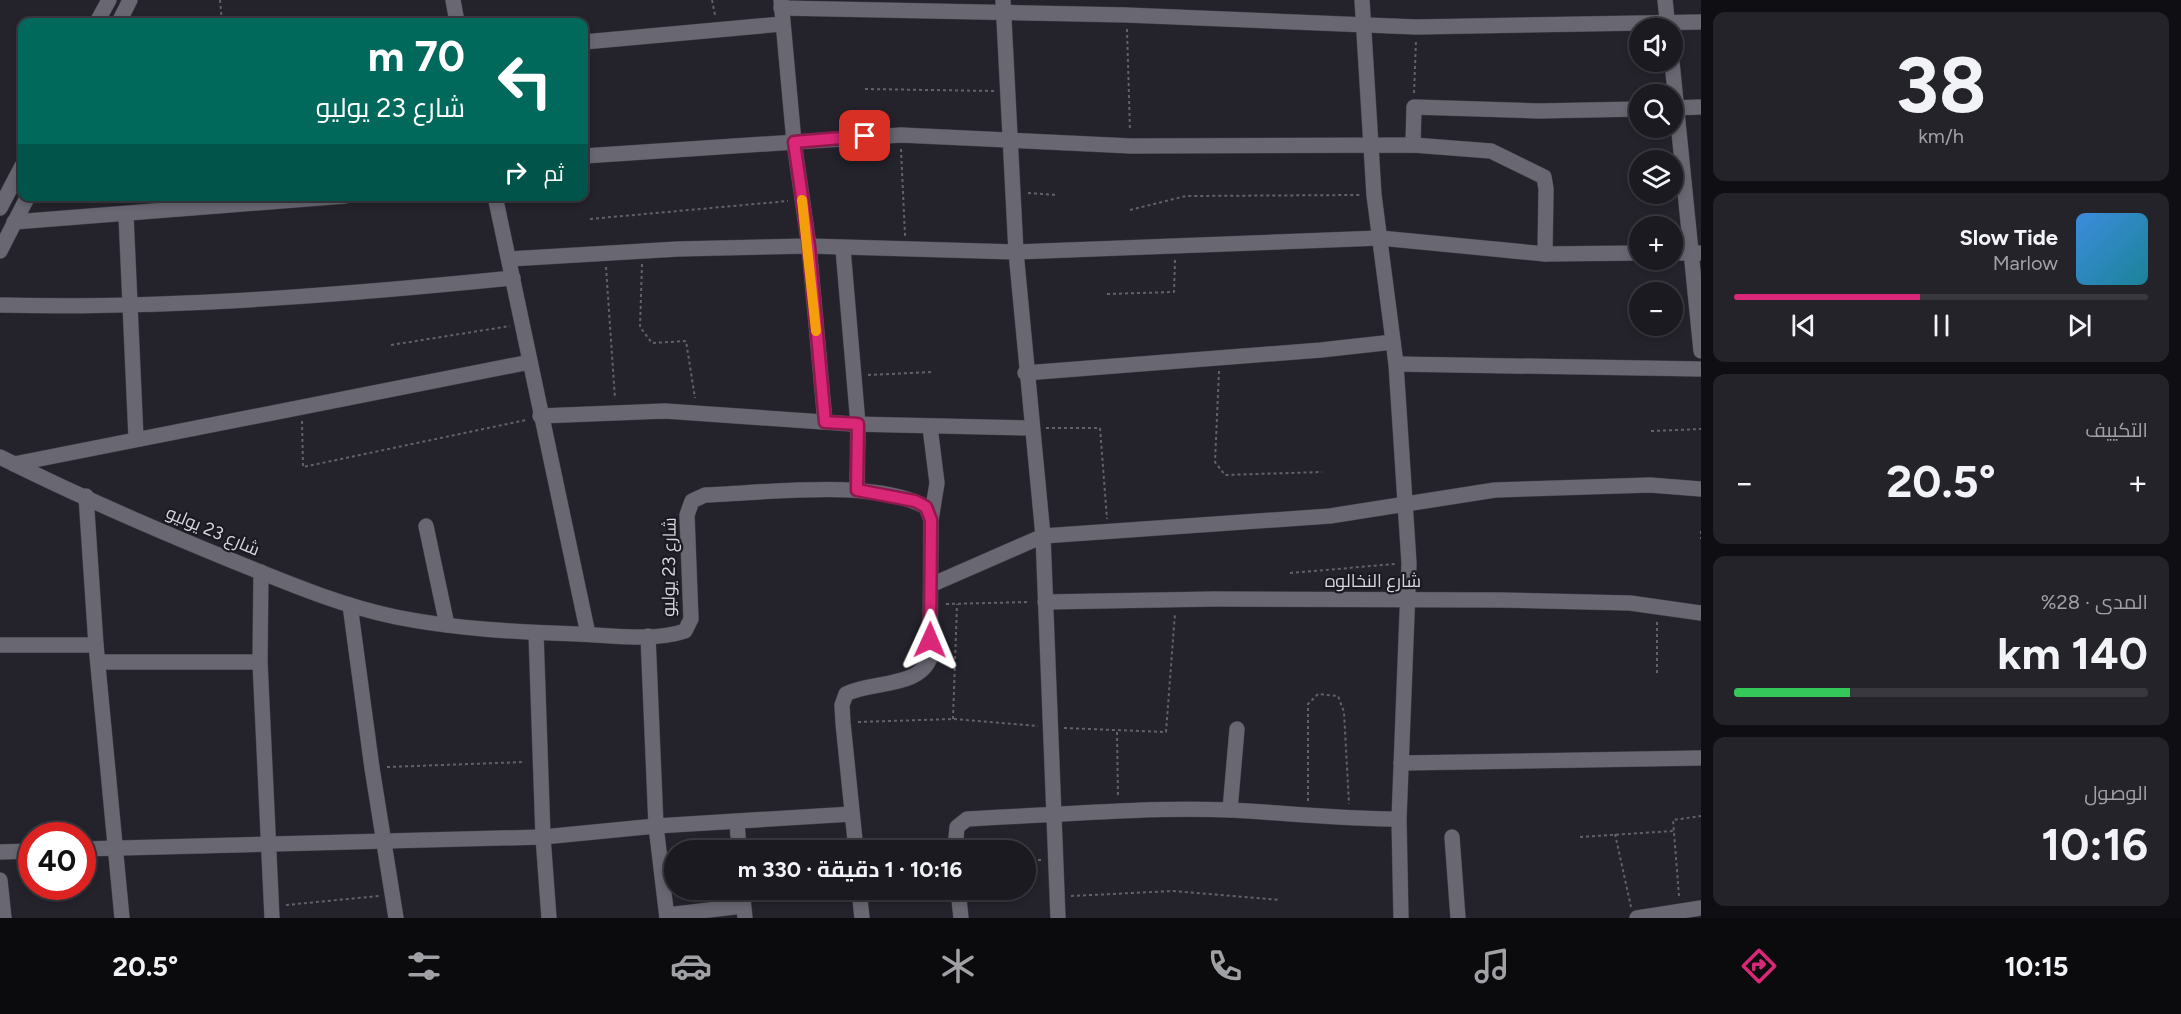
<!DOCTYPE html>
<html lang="ar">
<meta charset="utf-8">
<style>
:root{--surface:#1b1a21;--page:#24232a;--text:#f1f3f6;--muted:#a0a1a5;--line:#39383f;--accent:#db2777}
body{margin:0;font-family:Figtree,Cairo,sans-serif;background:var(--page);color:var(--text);direction:rtl;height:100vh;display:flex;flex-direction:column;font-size:22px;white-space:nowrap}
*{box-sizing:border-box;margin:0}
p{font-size:20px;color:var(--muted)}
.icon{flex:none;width:33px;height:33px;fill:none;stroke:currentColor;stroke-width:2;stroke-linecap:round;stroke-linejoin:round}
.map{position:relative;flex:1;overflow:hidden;direction:ltr}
.details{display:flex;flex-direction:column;gap:12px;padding:12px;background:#0f0e12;width:480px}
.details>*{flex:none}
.banner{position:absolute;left:18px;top:18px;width:570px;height:183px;border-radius:12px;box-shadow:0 3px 9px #0003,0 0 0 2px var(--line);direction:rtl;background:#00695c;color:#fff;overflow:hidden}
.fabs{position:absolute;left:1629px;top:18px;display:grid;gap:12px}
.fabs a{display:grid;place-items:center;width:54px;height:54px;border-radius:50%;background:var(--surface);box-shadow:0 3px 9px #0003,0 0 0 2px var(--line);font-size:30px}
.speed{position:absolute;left:18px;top:822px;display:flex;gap:12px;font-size:30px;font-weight:700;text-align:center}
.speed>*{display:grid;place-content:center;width:78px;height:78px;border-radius:50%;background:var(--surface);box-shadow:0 3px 9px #0003,0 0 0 2px var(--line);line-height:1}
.speed .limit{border:9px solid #d22;background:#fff;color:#111}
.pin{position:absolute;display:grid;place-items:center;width:51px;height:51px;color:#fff;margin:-26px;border-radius:12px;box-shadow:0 3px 9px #0006}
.me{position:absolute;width:66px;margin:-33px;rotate:1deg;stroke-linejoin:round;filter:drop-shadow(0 0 4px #0008)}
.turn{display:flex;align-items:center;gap:21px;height:126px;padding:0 24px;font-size:27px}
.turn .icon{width:78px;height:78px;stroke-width:2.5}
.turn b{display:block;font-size:42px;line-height:51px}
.then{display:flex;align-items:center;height:57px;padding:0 24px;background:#0003;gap:12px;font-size:22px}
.big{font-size:45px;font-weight:700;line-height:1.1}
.details .widget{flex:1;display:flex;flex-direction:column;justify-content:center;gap:9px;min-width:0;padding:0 21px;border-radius:12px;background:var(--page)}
.details .dial{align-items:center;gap:0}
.dial b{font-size:78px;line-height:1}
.song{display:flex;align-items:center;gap:18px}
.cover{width:72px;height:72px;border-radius:9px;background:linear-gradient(135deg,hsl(210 70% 55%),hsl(190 70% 35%))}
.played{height:6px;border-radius:3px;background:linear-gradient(90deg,var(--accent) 45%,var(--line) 45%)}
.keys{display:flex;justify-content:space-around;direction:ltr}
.heat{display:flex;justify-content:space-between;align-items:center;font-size:33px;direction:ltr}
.charge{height:9px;border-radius:4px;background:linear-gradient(90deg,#34c759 28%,var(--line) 0)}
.trip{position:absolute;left:664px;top:840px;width:372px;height:60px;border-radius:30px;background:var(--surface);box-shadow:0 3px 9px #0003,0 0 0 2px var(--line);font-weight:700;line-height:60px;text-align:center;direction:rtl}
.menu{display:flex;height:96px;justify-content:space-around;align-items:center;background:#0b0a0d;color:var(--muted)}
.menu .icon{width:42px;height:42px}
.menu .current{color:var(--accent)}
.menu b{font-size:27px;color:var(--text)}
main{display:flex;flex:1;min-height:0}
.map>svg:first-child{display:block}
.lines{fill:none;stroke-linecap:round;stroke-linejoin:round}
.minor-casing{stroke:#424149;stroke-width:16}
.path{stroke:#626169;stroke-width:2;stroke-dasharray:3 3;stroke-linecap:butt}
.minor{stroke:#686772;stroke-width:15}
.route-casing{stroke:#8e194d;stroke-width:15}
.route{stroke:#db2777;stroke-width:10}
.slow{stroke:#f59e0b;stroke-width:10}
.labels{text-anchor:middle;stroke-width:4.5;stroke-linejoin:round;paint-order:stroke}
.street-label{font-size:18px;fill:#d7d6dd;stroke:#1b1a23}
</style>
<main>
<section class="details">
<div class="widget dial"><b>38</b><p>km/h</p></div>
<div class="widget">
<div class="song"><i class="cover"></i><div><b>Slow Tide</b><p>Marlow</p></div></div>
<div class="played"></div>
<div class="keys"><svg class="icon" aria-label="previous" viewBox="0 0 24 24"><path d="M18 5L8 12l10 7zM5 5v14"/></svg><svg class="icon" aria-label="pause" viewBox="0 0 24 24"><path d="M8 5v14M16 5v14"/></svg><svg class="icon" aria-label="next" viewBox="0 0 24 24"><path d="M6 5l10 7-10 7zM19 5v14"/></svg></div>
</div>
<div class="widget"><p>التكييف</p>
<div class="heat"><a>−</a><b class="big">20.5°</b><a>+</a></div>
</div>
<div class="widget"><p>المدى · 28%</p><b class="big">140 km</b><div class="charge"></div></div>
<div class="widget"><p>الوصول</p><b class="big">10:16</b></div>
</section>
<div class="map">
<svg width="1701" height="918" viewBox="0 0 1701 918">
<rect width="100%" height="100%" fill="#24232c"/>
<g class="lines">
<!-- minor casing -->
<g class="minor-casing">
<g id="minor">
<polyline points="453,0 457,22"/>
<polyline points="781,0 794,142 809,246 825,422"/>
<polyline points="1003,0 1016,252 1043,536 1058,918"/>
<polyline points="1362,0 1374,195 1396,364 1409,563 1399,819 1401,918"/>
<polyline points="1665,0 1668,28"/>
<polyline points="781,8 1127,15 1416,27 1701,22"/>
<polyline points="97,22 109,0"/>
<polyline points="119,22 130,0"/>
<polyline points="584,42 782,24"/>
<polyline points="1672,62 1701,351"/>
<polyline points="1672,108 1701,107"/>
<polyline points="1413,145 1414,107 1538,111 1640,109"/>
<polyline points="584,156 901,135 1131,146 1413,145 1491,151 1544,177 1546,189 1545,254"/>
<polyline points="495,196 588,634"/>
<polyline points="0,208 22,166"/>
<polyline points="126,215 136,438"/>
<polyline points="14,222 345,196"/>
<polyline points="843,249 858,424 857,490"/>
<polyline points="0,251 28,196"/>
<polyline points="1672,253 1699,253"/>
<polyline points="509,259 678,249 809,246 1016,252 1380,238 1545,254 1640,253"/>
<path d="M0,305C171,309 342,295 513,278"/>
<polyline points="1396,364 1701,369"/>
<polyline points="1025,373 1321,350 1393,342"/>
<polyline points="540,416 665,411 852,424 1031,428"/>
<polyline points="930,427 937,483 931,520"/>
<path d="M0,457C74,494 152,528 228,559C283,581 338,605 396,617C455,629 517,632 577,634C612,635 652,642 685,631L691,619L687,515L692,501L705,495C766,493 874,478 926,507L931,520L930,658C919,688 871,681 846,694L842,705L843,723L856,850"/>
<polyline points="14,464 530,362"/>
<polyline points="86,496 96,645 122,918"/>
<polyline points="426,526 447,625"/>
<polyline points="261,572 260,662 272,918"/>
<polyline points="931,585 1043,536 1330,516 1495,490 1650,485 1701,489"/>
<polyline points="1045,602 1214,599 1499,600 1630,603 1701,613"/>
<polyline points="350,605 372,768 396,918"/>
<polyline points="536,633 543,837 549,918"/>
<polyline points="648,636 656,826 667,918"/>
<polyline points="0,645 96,645"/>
<polyline points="98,662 260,662"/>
<polyline points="1401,763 1701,758"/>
<polyline points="1230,810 1237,729"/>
<polyline points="737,822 739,850"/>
<polyline points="1452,837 1458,918"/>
<polyline points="82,849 543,837 656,826 852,814"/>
<path d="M955,850L957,827L967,819C1054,815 1143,807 1231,810C1287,813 1343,819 1399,819"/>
<polyline points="0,852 32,851"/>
<polyline points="0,880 4,918"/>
<polyline points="742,890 745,918"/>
<polyline points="859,890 862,918"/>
<polyline points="958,890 961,918"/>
<polyline points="667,915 743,906"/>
<polyline points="1637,918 1701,908"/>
</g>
</g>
<!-- path -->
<g class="path">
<polyline points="220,0 222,22"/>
<polyline points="712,0 715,15"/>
<polyline points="1127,29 1130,131"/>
<polyline points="865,89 994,91"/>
<polyline points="1414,93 1416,41"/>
<polyline points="901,149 905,236"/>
<polyline points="1028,193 1057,195"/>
<polyline points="1130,210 1186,196 1360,195"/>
<polyline points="590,219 788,201"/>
<polyline points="642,264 640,327 652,343 686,341 695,398"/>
<polyline points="606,267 615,399"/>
<polyline points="1107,294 1174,292 1175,260"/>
<polyline points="391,345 510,326"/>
<polyline points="1219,371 1215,462 1225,475 1322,472"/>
<polyline points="868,375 932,372"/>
<polyline points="302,421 303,467 526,420"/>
<polyline points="1046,428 1100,428 1107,519"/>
<polyline points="1651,431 1701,429"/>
<polyline points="1701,531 1701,539"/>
<polyline points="1290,573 1395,564"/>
<polyline points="946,604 1030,602"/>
<polyline points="1657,673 1657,622"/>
<polyline points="953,719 957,604"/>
<polyline points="858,722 953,719 1038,726"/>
<polyline points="1064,728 1166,732 1175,613"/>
<polyline points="1117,732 1118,798"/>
<polyline points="387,767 525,762"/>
<polyline points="1308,801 1308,704 1318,694 1338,696 1344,712 1349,804"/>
<polyline points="1615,834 1631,907"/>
<polyline points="1580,837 1673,831"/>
<polyline points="1026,860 1043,860"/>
<polyline points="1071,896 1173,891 1280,900"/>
<polyline points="1679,896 1673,820 1701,816"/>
<polyline points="286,905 379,896"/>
</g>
<!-- minor -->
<use href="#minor" class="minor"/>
</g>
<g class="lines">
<!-- route casing -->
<g class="route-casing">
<polyline id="route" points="865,136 794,142 809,246 825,422 858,424 857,490 915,501 926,507 931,520 930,640"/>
</g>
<!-- route -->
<use href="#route" class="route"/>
<!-- slow -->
<polyline class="slow" points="802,200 816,331"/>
</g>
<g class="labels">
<!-- street labels -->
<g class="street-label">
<text transform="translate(213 531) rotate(23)" y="6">شارع 23 يوليو</text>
<text transform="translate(669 567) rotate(-89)" y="6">شارع 23 يوليو</text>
<text x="1373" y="587">شارع النخالوه</text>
</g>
</g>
</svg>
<div class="fabs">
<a><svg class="icon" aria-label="sound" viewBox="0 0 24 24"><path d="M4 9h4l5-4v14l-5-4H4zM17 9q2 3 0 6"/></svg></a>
<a><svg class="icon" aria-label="search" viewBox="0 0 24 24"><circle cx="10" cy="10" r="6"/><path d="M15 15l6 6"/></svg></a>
<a><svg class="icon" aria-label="layers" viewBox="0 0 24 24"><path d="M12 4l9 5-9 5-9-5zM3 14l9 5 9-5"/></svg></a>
<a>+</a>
<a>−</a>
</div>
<div class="speed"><div class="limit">40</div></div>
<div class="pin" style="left:865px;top:136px;background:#d93025"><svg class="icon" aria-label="arrive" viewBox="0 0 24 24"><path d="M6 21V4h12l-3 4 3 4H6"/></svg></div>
<svg class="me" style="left:930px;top:640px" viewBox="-20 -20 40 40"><path d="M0-17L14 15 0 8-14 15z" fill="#db2777" stroke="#fff" stroke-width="4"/></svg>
<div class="trip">10:16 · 1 دقيقة · 330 m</div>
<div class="banner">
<div class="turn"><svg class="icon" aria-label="left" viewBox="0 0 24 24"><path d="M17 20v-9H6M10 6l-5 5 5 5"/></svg><div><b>70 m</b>شارع 23 يوليو</div></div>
<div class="then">ثم<svg class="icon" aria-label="right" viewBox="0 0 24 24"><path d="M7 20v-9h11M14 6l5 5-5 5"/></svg></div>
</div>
</div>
</main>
<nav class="menu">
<b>10:15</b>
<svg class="icon current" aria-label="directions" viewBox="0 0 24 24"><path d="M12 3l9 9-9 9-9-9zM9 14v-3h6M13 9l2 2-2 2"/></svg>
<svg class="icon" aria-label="music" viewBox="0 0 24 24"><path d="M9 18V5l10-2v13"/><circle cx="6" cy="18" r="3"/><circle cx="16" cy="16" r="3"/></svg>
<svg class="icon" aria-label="phone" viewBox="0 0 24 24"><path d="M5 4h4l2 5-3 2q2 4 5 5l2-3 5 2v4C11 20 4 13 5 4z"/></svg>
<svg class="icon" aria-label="climate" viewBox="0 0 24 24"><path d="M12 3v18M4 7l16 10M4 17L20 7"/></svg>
<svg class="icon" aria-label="car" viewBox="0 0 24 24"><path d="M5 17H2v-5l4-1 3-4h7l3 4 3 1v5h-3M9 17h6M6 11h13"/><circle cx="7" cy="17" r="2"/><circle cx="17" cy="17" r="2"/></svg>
<svg class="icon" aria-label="filters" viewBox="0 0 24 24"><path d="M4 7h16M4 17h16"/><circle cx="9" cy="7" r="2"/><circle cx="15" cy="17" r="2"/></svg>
<b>20.5°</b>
</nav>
